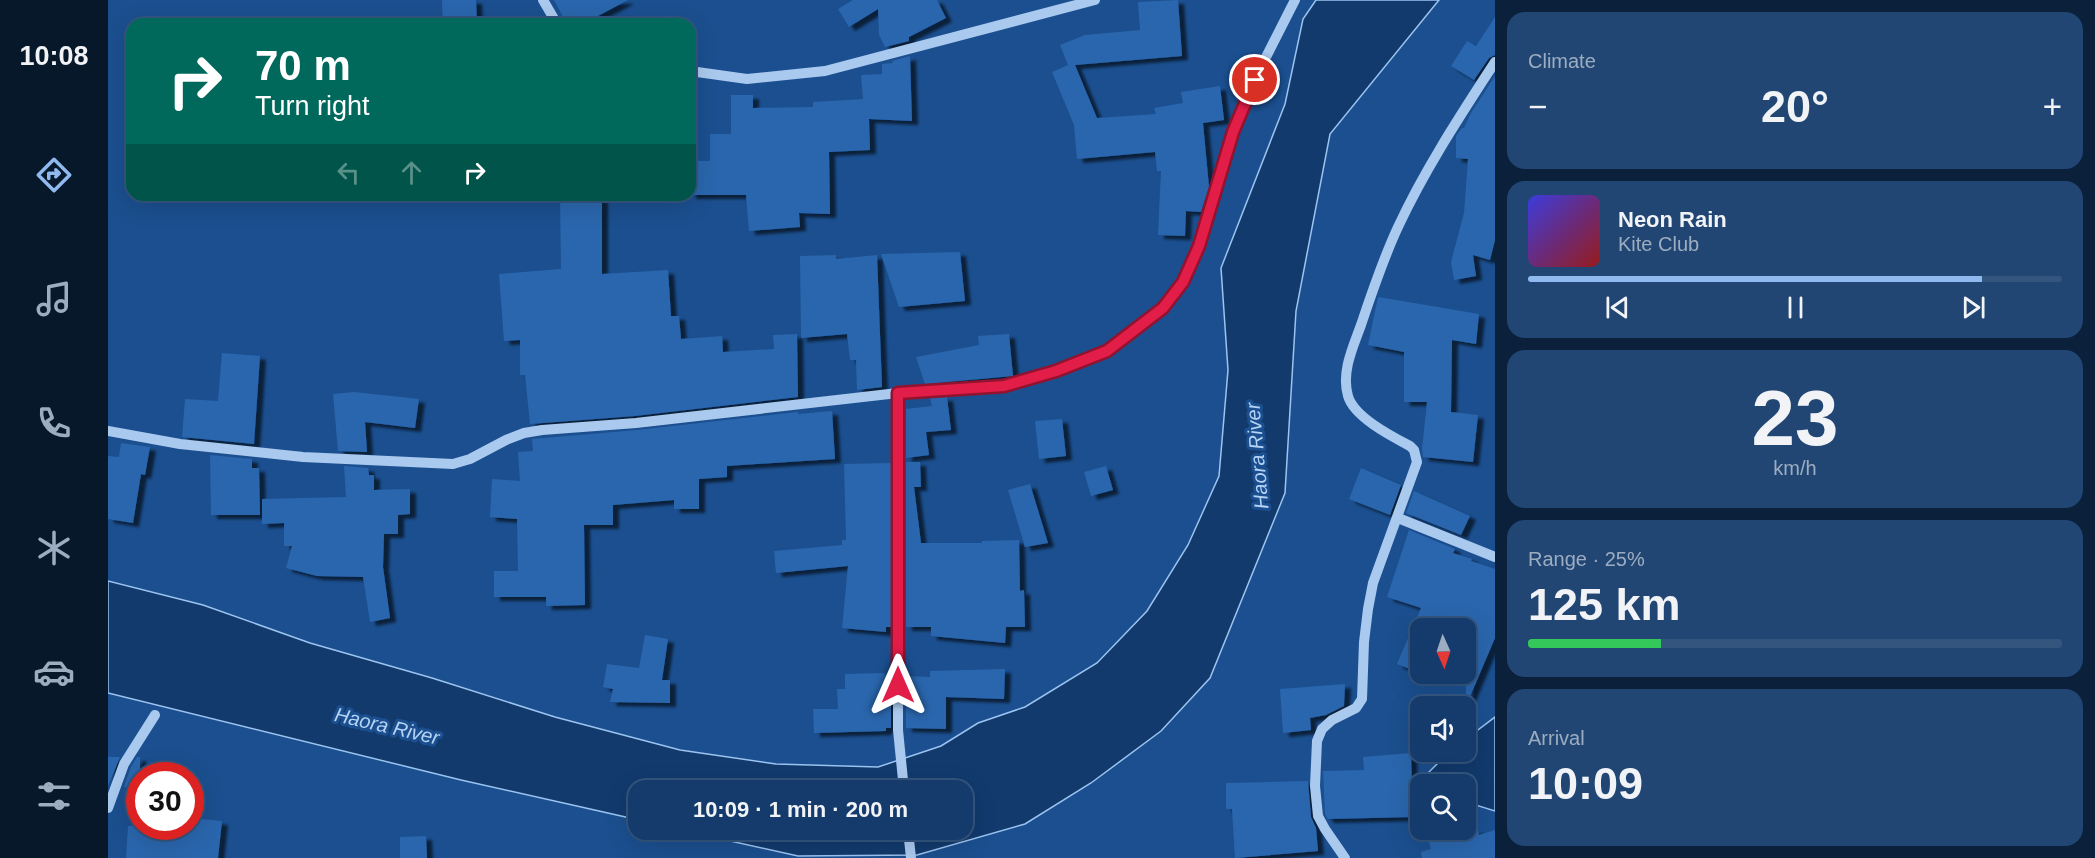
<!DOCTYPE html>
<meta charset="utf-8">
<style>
:root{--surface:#143b6b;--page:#214673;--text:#f1f3f6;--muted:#9dadc1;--line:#33557e;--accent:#90b9f0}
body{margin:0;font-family:Arial,sans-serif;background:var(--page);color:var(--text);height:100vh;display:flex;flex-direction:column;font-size:22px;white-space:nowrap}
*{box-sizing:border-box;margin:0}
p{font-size:20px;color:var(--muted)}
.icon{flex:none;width:33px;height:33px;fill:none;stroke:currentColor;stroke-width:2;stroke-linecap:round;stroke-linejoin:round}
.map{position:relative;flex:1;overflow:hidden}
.side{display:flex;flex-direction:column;gap:12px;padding:12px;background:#0b203b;width:600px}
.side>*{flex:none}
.guide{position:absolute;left:18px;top:18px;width:570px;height:183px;border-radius:18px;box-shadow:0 6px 24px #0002,0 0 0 2px var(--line);background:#00695c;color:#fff;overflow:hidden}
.needle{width:39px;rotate:177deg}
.tools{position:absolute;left:1302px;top:618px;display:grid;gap:12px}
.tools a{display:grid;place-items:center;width:66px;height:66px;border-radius:12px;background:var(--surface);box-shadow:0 6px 24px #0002,0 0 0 2px var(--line);font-size:30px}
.speed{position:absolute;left:18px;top:762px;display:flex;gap:12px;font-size:30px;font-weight:700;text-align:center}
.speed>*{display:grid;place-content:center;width:78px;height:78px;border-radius:50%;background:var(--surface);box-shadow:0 6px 24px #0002,0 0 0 2px var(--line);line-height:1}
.speed .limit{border:9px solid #d22;background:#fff;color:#111}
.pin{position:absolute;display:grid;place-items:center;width:51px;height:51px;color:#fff;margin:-26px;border:3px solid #fff;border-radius:50%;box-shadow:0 2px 6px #0007}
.me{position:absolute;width:66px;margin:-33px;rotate:0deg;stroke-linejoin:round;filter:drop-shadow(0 0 4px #0008)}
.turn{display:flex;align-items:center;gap:21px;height:126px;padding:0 30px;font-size:27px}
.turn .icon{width:78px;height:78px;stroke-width:2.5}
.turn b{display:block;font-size:42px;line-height:51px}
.lanes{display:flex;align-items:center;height:57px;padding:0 30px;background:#0003;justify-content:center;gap:30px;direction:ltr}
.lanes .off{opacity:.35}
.big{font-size:45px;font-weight:700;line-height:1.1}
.side .card{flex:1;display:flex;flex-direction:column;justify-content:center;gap:9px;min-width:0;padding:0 21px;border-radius:18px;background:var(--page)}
.side .dial{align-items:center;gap:0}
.dial b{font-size:78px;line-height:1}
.song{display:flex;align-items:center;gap:18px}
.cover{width:72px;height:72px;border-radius:9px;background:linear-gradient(135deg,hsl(240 70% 55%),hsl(0 70% 35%))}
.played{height:6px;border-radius:3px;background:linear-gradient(90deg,var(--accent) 85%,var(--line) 85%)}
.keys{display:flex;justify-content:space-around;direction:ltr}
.heat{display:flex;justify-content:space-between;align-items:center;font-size:33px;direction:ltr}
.charge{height:9px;border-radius:4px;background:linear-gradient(90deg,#34c759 25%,var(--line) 0)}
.trip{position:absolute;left:520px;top:780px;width:345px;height:60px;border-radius:18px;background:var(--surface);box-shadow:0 6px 24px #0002,0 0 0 2px var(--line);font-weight:700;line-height:60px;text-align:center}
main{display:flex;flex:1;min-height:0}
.dock{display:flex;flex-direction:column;width:108px;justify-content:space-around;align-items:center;background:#08182b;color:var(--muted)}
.dock .icon{width:42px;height:42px}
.dock .current{color:var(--accent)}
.dock b{font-size:27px;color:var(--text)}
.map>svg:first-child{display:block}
.water{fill:#123a6d;stroke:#9cc4f0;stroke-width:1.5}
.building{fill:#2a66ad;filter:url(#shadow)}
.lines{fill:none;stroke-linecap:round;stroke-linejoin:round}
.minor{stroke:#a9c9ee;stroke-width:10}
.route-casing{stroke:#92132f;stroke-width:15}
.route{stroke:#e11d48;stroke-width:10}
.labels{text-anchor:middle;stroke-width:6;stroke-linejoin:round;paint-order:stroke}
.water-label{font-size:20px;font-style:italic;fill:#b5d3f5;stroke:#1b4f8f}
</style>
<main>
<nav class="dock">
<b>10:08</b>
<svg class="icon current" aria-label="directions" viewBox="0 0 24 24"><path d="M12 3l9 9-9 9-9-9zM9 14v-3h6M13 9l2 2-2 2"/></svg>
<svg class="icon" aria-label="music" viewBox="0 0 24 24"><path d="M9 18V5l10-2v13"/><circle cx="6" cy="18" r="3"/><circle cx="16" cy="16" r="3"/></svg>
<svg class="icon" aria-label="phone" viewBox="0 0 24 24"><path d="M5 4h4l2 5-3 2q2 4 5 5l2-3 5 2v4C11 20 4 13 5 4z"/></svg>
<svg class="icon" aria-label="climate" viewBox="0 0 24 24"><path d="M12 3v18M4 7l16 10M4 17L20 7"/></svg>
<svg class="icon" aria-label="car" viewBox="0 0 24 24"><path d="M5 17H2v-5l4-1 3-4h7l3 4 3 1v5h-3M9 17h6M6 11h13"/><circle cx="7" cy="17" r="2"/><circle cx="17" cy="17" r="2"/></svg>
<svg class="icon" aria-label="filters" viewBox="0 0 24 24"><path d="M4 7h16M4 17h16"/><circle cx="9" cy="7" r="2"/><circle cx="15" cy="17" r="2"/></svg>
</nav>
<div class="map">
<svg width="1387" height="858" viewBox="0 0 1387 858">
<defs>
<filter id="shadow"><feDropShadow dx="6" dy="4" stdDeviation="1.5" flood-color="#0009"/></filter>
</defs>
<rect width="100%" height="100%" fill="#1b4f8f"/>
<!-- water -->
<g class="water">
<polygon points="1208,0 1331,0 1222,134 1188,311 1177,493 1102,678 1053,731 983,783 917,824 809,855 690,856 573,830 855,830 855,790 531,790 531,820 353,780 0,693 0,581 95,605 202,643 324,678 447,717 572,750 668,764 770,767 833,746 870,723 917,707 989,663 1039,611 1080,545 1111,476 1120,370 1113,268 1177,104 1195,19"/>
<polygon points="1387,717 1387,811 1358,802 1358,784 1323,784 1314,779 1341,752 1358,752 1358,739"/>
</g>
<!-- building -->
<g class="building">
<polygon points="334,0 368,0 369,24 335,24"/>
<polygon points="446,0 520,0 475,24 459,24"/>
<polygon points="745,0 829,0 838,18 801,37 801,41 777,47 771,35 770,9 741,27 730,9"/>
<polygon points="1070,0 1074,56 967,65 989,118 1048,114 1046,108 1075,103 1073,92 1112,86 1116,120 1095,123 1101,187 1093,212 1078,211 1077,236 1050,235 1053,171 1049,171 1047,152 969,159 966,125 944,72 960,65 952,45 977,35 1032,30 1030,2"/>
<polygon points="1387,17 1387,55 1381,58 1366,80 1343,66 1359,41 1368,46"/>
<polygon points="802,56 804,121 761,119 762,150 721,152 722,214 691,213 692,227 641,231 638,195 582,195 582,161 602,161 602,134 623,134 623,95 645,95 645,108 705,107 705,102 755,99 753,75 774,74 774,64 785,63 784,61"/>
<polygon points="1387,76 1387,240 1382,260 1365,255 1368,276 1346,280 1343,262 1356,213 1360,159 1348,158 1348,136 1354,128 1356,128 1363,113"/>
<polygon points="452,195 494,195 494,274 560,270 563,316 571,316 573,339 614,336 615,352 666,349 665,335 689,334 690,397 527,416 422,424 417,375 412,375 412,340 396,341 391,274 453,269"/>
<polygon points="852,252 857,301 791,307 773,254"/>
<polygon points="728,255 728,259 769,255 774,387 749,390 748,360 742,360 739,334 693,338 692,256"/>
<polygon points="1270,297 1371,314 1368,344 1344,340 1343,412 1370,415 1365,462 1315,457 1314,449 1319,402 1296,402 1296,352 1260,345"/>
<polygon points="901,334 905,376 817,384 808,357 871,345 870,336"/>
<polygon points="114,353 152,356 146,444 74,437 77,399 110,401"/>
<polygon points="246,392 311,399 307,428 257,422 259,452 230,451 225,394"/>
<polygon points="839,397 843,430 818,432 821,455 798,458 798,409 824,406 822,398"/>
<polygon points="724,411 727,459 619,466 619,477 591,479 591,509 566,509 566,500 505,505 505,525 476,525 477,605 438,606 438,597 386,597 386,571 410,571 409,519 382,517 384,479 412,481 410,452 425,451 424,439 529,430 690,412 690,414"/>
<polygon points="954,419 958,456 931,459 927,421"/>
<polygon points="13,443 42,447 37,475 33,474 25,523 0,519 0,456 11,457"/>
<polygon points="102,455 144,459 144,468 151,468 152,515 103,515"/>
<polygon points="798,462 812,462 813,487 806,487 813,543 874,543 874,541 911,540 912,591 916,590 917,627 898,627 897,643 823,636 823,627 798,627"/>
<polygon points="783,463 783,627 778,627 778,632 734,628 740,566 668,573 666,551 734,545 734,540 738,540 736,464"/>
<polygon points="236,466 260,468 261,475 266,475 266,490 302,489 302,514 290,515 290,534 276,534 275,567 282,618 262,622 255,577 209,576 178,568 184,546 176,546 176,523 154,524 154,499 238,497"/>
<polygon points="998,466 1005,490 983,496 976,472"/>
<polygon points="1253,468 1293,485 1282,515 1241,499"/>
<polygon points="922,484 940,543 917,547 900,490"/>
<polygon points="1306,491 1362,516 1353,535 1298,513"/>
<polygon points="1301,530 1347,549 1345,553 1364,559 1363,561 1387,569 1387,638 1358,706 1358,628 1312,628 1312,673 1289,664 1313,608 1279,597"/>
<polygon points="537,635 560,639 554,680 562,680 562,703 502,702 505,689 495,687 499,664 531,668"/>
<polygon points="897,669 896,699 838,697 838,729 798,728 798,676 822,677 822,671"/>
<polygon points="777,673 777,675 783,676 783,728 778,728 778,731 706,733 705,709 730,709 729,689 737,689 737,674"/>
<polygon points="1237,684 1236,706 1218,715 1202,718 1203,730 1175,733 1172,689"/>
<polygon points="1303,753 1305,817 1220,819 1217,814 1215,771 1256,770 1255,757"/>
<polygon points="0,757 12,757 0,786"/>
<polygon points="29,757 32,757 32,788 16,787 23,767"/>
<polygon points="1200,781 1203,817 1208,828 1210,851 1127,858 1124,809 1118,809 1118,783"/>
<polygon points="82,818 114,821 110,858 18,858 20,826 82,826"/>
<polygon points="1318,830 1370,830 1371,835 1387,830 1387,858 1314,858 1313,852 1323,849"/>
<polygon points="318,836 319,858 292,858 292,837"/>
</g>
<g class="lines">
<!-- minor -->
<g class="minor">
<polyline points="435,0 449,24"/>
<polyline points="582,71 639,79 717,71 987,0"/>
<polyline points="790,393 790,730 796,790"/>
<polyline points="0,431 72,444 195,457 345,464 362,459 398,440 416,433 434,430 528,423 790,393 896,386 948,371 999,351 1055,308 1075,282 1091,246 1125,132 1155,63 1187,0"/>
<polyline points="1290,518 1387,557"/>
<polyline points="0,808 16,764 47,715"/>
<polyline points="800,830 803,858"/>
<path d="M1237,858L1217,829L1210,816L1207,786L1209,741L1214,729L1224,720L1248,708L1254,699L1256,642L1260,609L1265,583L1309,462L1306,450L1302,446C1283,436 1246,417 1240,396C1233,372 1245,347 1253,325C1264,292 1275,259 1290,227C1317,169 1352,116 1387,62"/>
</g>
</g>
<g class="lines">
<!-- route casing -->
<g class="route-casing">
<polyline id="route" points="790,685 790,393 896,386 948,371 999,351 1055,308 1075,282 1091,246 1125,132 1147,80"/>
</g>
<!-- route -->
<use href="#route" class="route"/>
</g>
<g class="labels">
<!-- water labels -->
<g class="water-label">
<text transform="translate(1149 456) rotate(-95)" y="7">Haora River</text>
<text transform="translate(279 726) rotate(13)" y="7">Haora River</text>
</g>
</g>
</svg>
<div class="tools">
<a><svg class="needle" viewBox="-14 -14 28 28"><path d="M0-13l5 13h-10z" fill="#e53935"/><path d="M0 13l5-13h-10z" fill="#9dadc1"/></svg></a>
<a><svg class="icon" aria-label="sound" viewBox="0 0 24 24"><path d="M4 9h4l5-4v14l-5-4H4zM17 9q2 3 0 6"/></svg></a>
<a><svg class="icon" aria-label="search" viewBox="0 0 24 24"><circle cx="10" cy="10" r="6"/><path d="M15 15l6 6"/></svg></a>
</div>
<div class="speed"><div class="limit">30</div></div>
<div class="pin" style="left:1147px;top:80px;background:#d93025"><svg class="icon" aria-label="arrive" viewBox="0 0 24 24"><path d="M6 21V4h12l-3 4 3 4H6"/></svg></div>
<svg class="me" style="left:790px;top:685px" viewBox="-20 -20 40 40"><path d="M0-17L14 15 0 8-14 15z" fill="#e11d48" stroke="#fff" stroke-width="4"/></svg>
<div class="trip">10:09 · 1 min · 200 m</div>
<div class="guide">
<div class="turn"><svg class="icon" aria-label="right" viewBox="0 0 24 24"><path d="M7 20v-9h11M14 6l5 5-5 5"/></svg><div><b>70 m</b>Turn right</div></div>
<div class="lanes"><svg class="icon off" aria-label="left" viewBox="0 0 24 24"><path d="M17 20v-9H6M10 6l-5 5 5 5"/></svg><svg class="icon off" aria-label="ahead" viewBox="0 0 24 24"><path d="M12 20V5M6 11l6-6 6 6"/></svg><svg class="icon" aria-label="right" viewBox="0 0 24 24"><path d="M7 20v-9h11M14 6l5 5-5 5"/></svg></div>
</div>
</div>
<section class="side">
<div class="card"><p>Climate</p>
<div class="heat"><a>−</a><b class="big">20°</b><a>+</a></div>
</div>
<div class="card">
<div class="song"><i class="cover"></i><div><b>Neon Rain</b><p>Kite Club</p></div></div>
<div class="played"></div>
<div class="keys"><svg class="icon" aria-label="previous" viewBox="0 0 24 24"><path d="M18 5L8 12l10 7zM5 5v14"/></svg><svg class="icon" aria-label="pause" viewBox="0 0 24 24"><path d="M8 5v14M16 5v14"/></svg><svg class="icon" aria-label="next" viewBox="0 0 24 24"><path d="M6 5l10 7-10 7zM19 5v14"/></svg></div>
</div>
<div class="card dial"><b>23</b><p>km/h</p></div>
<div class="card"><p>Range · 25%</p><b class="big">125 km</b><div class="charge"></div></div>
<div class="card"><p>Arrival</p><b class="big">10:09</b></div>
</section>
</main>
